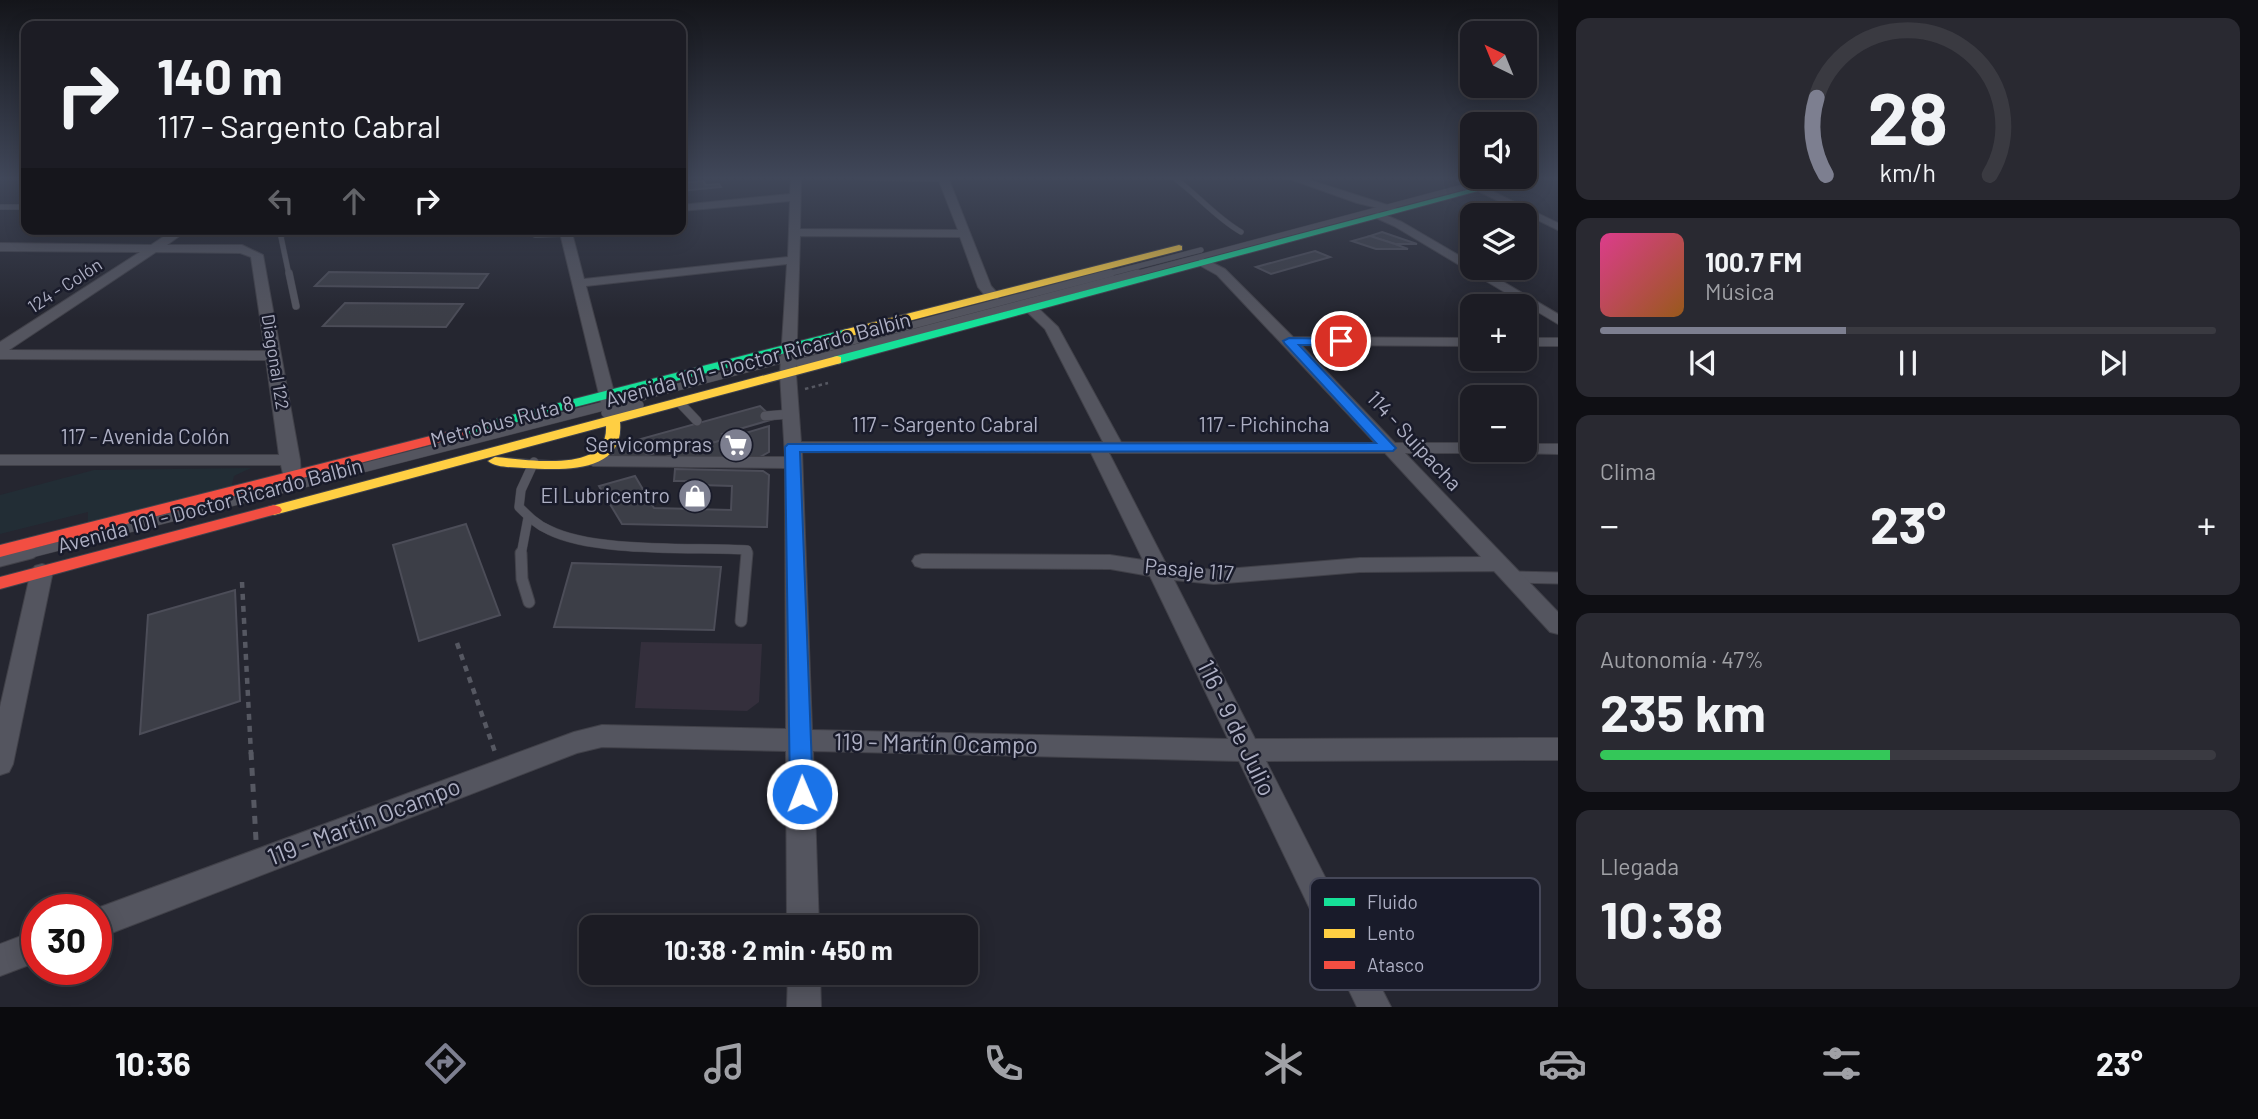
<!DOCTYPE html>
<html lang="es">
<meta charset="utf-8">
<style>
:root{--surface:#1c1c24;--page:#292931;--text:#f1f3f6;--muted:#a0a1a6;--line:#3a3a41;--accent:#7d7f90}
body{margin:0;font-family:Barlow,sans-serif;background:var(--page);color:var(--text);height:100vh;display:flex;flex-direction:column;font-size:26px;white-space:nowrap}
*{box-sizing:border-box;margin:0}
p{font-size:23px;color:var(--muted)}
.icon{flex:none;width:38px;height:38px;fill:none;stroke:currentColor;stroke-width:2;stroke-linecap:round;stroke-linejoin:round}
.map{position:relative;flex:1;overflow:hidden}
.details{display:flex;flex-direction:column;gap:18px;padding:18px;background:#0f0f14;width:700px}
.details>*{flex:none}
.banner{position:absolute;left:21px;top:21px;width:665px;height:214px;border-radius:14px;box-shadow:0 4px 18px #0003,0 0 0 2px var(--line);background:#1c1c24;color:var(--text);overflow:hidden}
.needle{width:46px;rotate:317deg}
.tools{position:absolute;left:1460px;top:21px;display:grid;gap:14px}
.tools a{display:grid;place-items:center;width:77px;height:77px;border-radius:14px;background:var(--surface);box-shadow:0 4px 18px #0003,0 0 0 2px var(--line);font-size:35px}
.speed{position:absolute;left:21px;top:894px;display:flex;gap:14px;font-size:35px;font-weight:700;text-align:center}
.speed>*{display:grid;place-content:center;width:91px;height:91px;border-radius:50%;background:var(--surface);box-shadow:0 4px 18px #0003,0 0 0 2px var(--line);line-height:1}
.speed .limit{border:10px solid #d22;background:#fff;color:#111}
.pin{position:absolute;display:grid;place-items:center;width:60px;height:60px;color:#fff;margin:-30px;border:4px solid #fff;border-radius:50%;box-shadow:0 2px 7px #0007}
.me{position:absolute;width:77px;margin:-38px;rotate:359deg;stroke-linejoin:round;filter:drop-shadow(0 0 5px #0008)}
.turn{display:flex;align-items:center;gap:24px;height:147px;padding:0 21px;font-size:32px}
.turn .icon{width:91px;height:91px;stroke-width:2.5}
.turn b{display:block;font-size:49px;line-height:60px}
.lanes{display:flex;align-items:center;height:66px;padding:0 21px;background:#0003;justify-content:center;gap:35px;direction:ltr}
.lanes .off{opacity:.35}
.big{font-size:52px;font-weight:700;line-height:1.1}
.details .widget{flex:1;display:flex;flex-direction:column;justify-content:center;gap:10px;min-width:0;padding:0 24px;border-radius:14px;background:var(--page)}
.details .dial{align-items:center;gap:0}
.dial svg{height:182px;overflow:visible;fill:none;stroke:var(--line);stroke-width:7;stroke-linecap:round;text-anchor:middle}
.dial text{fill:var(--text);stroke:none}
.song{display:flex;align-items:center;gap:21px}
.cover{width:84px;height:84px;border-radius:10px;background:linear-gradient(135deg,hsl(330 70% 55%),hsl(30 70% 35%))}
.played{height:7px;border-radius:4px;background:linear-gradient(90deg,var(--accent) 40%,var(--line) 40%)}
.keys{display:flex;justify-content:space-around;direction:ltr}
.heat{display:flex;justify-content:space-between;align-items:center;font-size:38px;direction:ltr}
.charge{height:10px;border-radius:5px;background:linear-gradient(90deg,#34c759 47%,var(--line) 0)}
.trip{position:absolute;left:579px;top:915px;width:399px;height:70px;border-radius:14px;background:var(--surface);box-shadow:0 4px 18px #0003,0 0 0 2px var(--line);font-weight:700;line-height:70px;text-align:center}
.tabs{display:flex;height:112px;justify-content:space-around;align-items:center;background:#0b0b0e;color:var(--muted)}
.tabs .icon{width:49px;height:49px}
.tabs .current{color:var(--accent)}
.tabs b{font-size:32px;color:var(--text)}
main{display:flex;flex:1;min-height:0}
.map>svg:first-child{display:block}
.medical{fill:#342f3c}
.green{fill:#222d35}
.building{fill:#3c3e47;stroke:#4c4d58;stroke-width:2}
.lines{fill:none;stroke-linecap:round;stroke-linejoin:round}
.lane-far3-casing{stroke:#414149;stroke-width:6}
.lane-far2-casing{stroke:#414149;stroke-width:8}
.lane-far1-casing{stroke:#414149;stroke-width:10}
.lane-casing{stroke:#414149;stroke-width:13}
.street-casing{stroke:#414149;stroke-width:2}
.fast-casing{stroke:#41434d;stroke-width:2}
.slow-casing{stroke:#41434d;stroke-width:2}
.jam-casing{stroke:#41434d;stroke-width:2}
.path-far2{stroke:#565862;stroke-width:2.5;stroke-dasharray:3.5 3.5;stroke-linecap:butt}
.path-far1{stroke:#565862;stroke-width:4.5;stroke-dasharray:6 6;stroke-linecap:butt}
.path{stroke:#565862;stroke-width:5;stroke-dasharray:8 8;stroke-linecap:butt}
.lane-far3{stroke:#54555f;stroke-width:5}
.lane-far2{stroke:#54555f;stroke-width:7}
.lane-far1{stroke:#54555f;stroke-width:9}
.lane{stroke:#54555f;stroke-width:11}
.street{fill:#54555f;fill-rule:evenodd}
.fast{fill:#16e098;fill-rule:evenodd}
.slow{fill:#ffcf43;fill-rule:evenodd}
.jam{fill:#f24e42;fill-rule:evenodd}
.route{fill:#1a73e8;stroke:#114b97;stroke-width:2}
.labels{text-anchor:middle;stroke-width:5;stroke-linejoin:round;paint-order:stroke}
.far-street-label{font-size:18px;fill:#adafc3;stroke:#191b2a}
.street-label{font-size:21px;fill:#adafc3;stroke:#191b2a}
.poi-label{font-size:21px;fill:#adafc3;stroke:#191b2a;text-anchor:end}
.near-street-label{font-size:24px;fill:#adafc3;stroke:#191b2a}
.key{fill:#191b2a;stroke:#454758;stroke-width:2}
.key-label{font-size:19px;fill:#adafc3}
</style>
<main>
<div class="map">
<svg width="1558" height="1007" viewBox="0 0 1558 1007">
<rect width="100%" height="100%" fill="#252630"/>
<!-- medical -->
<polygon class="medical" points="641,642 762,644 759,702 747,711 635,708"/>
<!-- green -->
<polygon class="green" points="251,468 234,476 231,488 88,524 88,512 0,534 0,495 94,470"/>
<!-- building -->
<g class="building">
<polygon points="703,181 706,185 719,184 721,187 681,191 681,183"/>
<polygon points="1382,232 1417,244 1395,244 1370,236"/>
<polygon points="1370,236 1395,244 1408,249 1376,249 1352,241"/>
<polygon points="1315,251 1330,257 1271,274 1256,267"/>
<polygon points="329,272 488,274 478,288 315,286"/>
<polygon points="345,303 463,304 446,327 323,326"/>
<polygon points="760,406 774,419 722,434 726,439 682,452 678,447 618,463 608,448"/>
<polygon points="769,426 769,452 760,457 665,457"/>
<polygon points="675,469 763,471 769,475 767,527 622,524 599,486 635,476 654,508 731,510 732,486 701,485 701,481 674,481"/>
<polygon points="466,524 500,615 419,641 393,545"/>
<polygon points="572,563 721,567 714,630 554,627"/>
<polygon points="235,590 240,701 140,734 148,615"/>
</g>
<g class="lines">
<!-- lane-far3 casing -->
<g class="lane-far3-casing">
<g id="lane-far3">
<path d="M1173,177C1197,194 1215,217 1241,232"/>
<polyline points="0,207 20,207 26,204"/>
<polyline points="287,229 281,237 289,275"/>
<polyline points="535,235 567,234"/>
<polyline points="1104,275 1201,250"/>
<polyline points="1131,275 1501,177"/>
</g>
</g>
<!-- lane-far2 casing -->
<g class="lane-far2-casing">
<g id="lane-far2">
<polyline points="289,273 296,306"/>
<polyline points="799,363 1138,273"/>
<polyline points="636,398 1111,273"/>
</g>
</g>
<!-- lane-far1 casing -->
<g class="lane-far1-casing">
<g id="lane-far1">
<polyline points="679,402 697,421"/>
<polyline points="606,413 639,405"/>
<polyline points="765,416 790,414"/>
<path d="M534,462L521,490L519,507C528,516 537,525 549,530C595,553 693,547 747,550V555"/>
<polyline points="24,555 643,396"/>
<polyline points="521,555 528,518"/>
</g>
</g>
<!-- lane casing -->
<g class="lane-casing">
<g id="lane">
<polyline points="521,553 522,579 529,602"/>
<polyline points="0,561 31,553"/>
<polyline points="1513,577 1558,578"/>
<polyline points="741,621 747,553"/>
</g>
</g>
<!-- street casing -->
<g class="street-casing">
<g id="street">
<path d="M791,177H801L800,229L958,230L939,181L863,180L858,177H948L991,286L1000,296L998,299H988L978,287L960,237L800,236L796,374L801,442H1103L1045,329L1024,309L1031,305L1036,306L1058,327L1121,442L1375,443L1217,275L1199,265V259L1203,258L1225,269L1293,337L1472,338V346L1301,345L1395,443H1472V450H1480L1472,453H1405L1558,612V634L1550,632L1494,571L1360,572L1214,584L1174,580L1255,739L1558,738V760L1266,761L1391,1007H1357L1239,761L813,751L819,928H787L786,751L602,747L577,753L96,939V910H92L574,732L602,725L786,729L785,468L593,466L584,461L593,456L785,457L780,374L787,264L586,286L621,419L613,424L605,419L559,229H571L584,279L788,257L790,201L681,211V205L790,194ZM802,452L1091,453L1143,560L1110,555L922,554L915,556L912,561L915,566L922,568L1110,569L1150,576L1228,739L812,730ZM1109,453H1385L1481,557L1360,558L1214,570L1166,564Z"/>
<polygon points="1284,177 1300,177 1400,209 1395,212 1357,203"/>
<polygon points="1449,177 1463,177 1558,223 1558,230"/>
<polygon points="1378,212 1402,222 1472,263 1472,268 1480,268 1558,314 1558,324 1394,226 1374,217 1372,215"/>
<path d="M175,229H189L167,245H242L263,255L300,460L301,478L299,482H285L281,465H0V455H279L266,360L0,359V342L140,252L0,251V243L151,245ZM156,252L240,253L251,257L265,351L9,350Z"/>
<rect x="1524" y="338" width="34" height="8"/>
<polygon points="1524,444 1558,444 1558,454 1518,453 1516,450 1524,450"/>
<polygon points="42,564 49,566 53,571 13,764 9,772 0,775 0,707 31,571 35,566"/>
<polygon points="37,930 37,962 0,976 0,944"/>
<polygon points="788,973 820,973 821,1007 787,1007"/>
</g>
</g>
<!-- fast casing -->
<g class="fast-casing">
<g id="fast">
<polygon points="1516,177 1530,177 841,363 837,364 831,360 833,357"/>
<polygon points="847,329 851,330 851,336 462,436 455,432 457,429"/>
</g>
</g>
<!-- slow casing -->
<g class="slow-casing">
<g id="slow">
<polygon points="1179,245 1182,246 1182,250 847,337 841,333 843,330"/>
<path d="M837,356L841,357V363L620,422C625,475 560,470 524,468C513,467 496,468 488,461L495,457C526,459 609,475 606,426L274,515L266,510L268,507Z"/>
</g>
</g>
<!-- jam casing -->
<g class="jam-casing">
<g id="jam">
<polygon points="462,428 467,429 469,432 467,435 0,557 0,545"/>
<polygon points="274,505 280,507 282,510 280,513 0,589 0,577"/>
</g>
</g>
<!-- path-far2 -->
<polyline class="path-far2" points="805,389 828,383"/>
<!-- path-far1 -->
<g class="path-far1">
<polyline points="242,582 251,754"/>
<polyline points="457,643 495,752"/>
</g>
<!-- path -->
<polyline class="path" points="251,752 256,840"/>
<!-- lane-far3 -->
<use href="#lane-far3" class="lane-far3"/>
<!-- lane-far2 -->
<use href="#lane-far2" class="lane-far2"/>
<!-- lane-far1 -->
<use href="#lane-far1" class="lane-far1"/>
<!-- lane -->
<use href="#lane" class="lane"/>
<!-- street -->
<use href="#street" class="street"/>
<!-- fast -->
<use href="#fast" class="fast"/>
<!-- slow -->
<use href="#slow" class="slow"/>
<!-- jam -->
<use href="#jam" class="jam"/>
</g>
<!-- sky -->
<linearGradient id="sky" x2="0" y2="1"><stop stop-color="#14151a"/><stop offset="0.56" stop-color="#404759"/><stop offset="1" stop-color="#404759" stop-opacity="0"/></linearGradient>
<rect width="1558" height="318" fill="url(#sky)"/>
<!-- route -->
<polygon class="route" points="1289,338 1345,339 1347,341 1341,345 1299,345 1393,445 1396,448 1393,451 800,452 813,794 810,801 802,804 794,801 790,794 785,447 788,444 1376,443 1285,344 1283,341"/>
<!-- icons -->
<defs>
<g id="supermarket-disc" transform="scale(1.75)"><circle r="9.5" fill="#7d7f90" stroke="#191b2a"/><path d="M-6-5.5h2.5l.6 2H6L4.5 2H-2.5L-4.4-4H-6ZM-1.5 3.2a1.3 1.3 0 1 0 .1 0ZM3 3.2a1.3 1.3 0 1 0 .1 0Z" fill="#fff"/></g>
<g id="shop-disc" transform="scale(1.75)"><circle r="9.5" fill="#7d7f90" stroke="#191b2a"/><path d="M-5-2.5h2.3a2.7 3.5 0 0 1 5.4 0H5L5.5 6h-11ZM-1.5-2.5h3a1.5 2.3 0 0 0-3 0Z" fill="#fff"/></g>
</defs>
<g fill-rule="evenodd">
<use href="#supermarket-disc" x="736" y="445"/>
<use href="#shop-disc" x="695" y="496"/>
</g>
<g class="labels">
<!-- far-street labels -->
<g class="far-street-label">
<text transform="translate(65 286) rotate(-33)" y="6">124 - Colón</text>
<text transform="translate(275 362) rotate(81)" y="6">Diagonal 122</text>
</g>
<!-- street labels -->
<g class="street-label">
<text transform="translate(758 360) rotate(-15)" y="7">Avenida 101 - Doctor Ricardo Balbín</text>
<text transform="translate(502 422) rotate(-15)" y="7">Metrobus Ruta 8</text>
<text x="945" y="432">117 - Sargento Cabral</text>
<text x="1264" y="432">117 - Pichincha</text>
<text x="145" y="444">117 - Avenida Colón</text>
<text transform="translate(1414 441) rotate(47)" y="7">114 - Suipacha</text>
<text transform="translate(210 506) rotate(-15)" y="7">Avenida 101 - Doctor Ricardo Balbín</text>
<text transform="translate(1189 570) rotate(5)" y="7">Pasaje 117</text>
</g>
<!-- poi labels -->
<g class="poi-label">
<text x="712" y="452">Servicompras</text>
<text x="670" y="503">El Lubricentro</text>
</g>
<!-- near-street labels -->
<g class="near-street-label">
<text transform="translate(1236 728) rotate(64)" y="8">116 - 9 de Julio</text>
<text transform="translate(936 744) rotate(1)" y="8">119 - Martín Ocampo</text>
<text transform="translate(364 822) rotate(-21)" y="8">119 - Martín Ocampo</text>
</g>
</g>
<!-- legend -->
<rect x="1310" y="878" width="230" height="112" rx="10" class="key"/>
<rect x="1324" y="898" width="31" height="8" fill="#16e098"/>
<rect x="1324" y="929" width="31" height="9" fill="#ffcf43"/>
<rect x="1324" y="961" width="31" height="8" fill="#f24e42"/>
<g class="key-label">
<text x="1367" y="909">Fluido</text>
<text x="1367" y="940">Lento</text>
<text x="1367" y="972">Atasco</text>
</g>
</svg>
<div class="tools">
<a><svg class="needle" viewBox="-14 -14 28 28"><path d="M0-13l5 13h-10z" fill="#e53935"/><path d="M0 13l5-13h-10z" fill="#a0a1a6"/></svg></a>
<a><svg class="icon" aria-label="sound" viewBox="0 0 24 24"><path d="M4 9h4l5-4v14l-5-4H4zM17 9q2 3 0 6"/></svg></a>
<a><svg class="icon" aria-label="layers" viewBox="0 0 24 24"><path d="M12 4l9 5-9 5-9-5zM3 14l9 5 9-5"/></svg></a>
<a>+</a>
<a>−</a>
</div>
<div class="speed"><div class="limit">30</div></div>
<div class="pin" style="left:1341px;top:341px;background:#d93025"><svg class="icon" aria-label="arrive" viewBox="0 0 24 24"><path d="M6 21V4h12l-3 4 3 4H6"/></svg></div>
<svg class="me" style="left:802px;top:794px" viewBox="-20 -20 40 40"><circle r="17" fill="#1a73e8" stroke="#fff" stroke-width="3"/><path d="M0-11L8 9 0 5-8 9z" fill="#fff"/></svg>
<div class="trip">10:38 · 2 min · 450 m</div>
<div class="banner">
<div class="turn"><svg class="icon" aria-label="right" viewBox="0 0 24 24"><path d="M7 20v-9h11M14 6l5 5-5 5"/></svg><div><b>140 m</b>117 - Sargento Cabral</div></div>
<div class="lanes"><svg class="icon off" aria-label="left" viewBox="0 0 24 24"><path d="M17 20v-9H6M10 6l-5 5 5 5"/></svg><svg class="icon off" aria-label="ahead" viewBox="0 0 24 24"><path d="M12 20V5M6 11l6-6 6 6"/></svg><svg class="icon" aria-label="right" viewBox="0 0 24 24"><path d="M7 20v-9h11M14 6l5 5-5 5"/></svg></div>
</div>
</div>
<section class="details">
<div class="widget dial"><svg viewBox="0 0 100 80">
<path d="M14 69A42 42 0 1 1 86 69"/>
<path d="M14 69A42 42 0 0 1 10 35" stroke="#7d7f90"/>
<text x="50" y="56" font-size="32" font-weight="700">28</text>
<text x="50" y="72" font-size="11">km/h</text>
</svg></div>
<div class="widget">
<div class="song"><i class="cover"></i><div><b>100.7 FM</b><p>Música</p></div></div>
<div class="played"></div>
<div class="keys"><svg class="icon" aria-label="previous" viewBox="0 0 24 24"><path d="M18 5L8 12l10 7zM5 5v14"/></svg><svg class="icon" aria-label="pause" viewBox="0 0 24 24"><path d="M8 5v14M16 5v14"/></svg><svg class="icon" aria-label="next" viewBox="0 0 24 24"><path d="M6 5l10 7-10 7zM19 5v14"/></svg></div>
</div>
<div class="widget"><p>Clima</p>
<div class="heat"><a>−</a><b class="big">23°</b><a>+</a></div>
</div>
<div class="widget"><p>Autonomía · 47%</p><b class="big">235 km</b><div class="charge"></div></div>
<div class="widget"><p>Llegada</p><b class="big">10:38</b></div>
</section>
</main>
<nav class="tabs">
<b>10:36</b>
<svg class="icon current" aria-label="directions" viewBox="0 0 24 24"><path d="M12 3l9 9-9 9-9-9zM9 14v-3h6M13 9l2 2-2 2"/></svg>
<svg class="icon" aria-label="music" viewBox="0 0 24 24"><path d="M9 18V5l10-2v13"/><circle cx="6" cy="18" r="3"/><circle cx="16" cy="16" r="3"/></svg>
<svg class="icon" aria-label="phone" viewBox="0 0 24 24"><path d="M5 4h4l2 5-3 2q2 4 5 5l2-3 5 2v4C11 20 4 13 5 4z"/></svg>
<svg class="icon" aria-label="climate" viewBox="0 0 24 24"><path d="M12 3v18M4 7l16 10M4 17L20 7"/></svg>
<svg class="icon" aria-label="car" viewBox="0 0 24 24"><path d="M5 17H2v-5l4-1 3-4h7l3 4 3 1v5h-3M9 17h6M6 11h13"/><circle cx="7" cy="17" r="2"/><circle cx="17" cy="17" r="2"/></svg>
<svg class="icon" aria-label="filters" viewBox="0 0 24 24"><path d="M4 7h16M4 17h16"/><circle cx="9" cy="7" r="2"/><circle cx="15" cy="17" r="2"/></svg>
<b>23°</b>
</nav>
